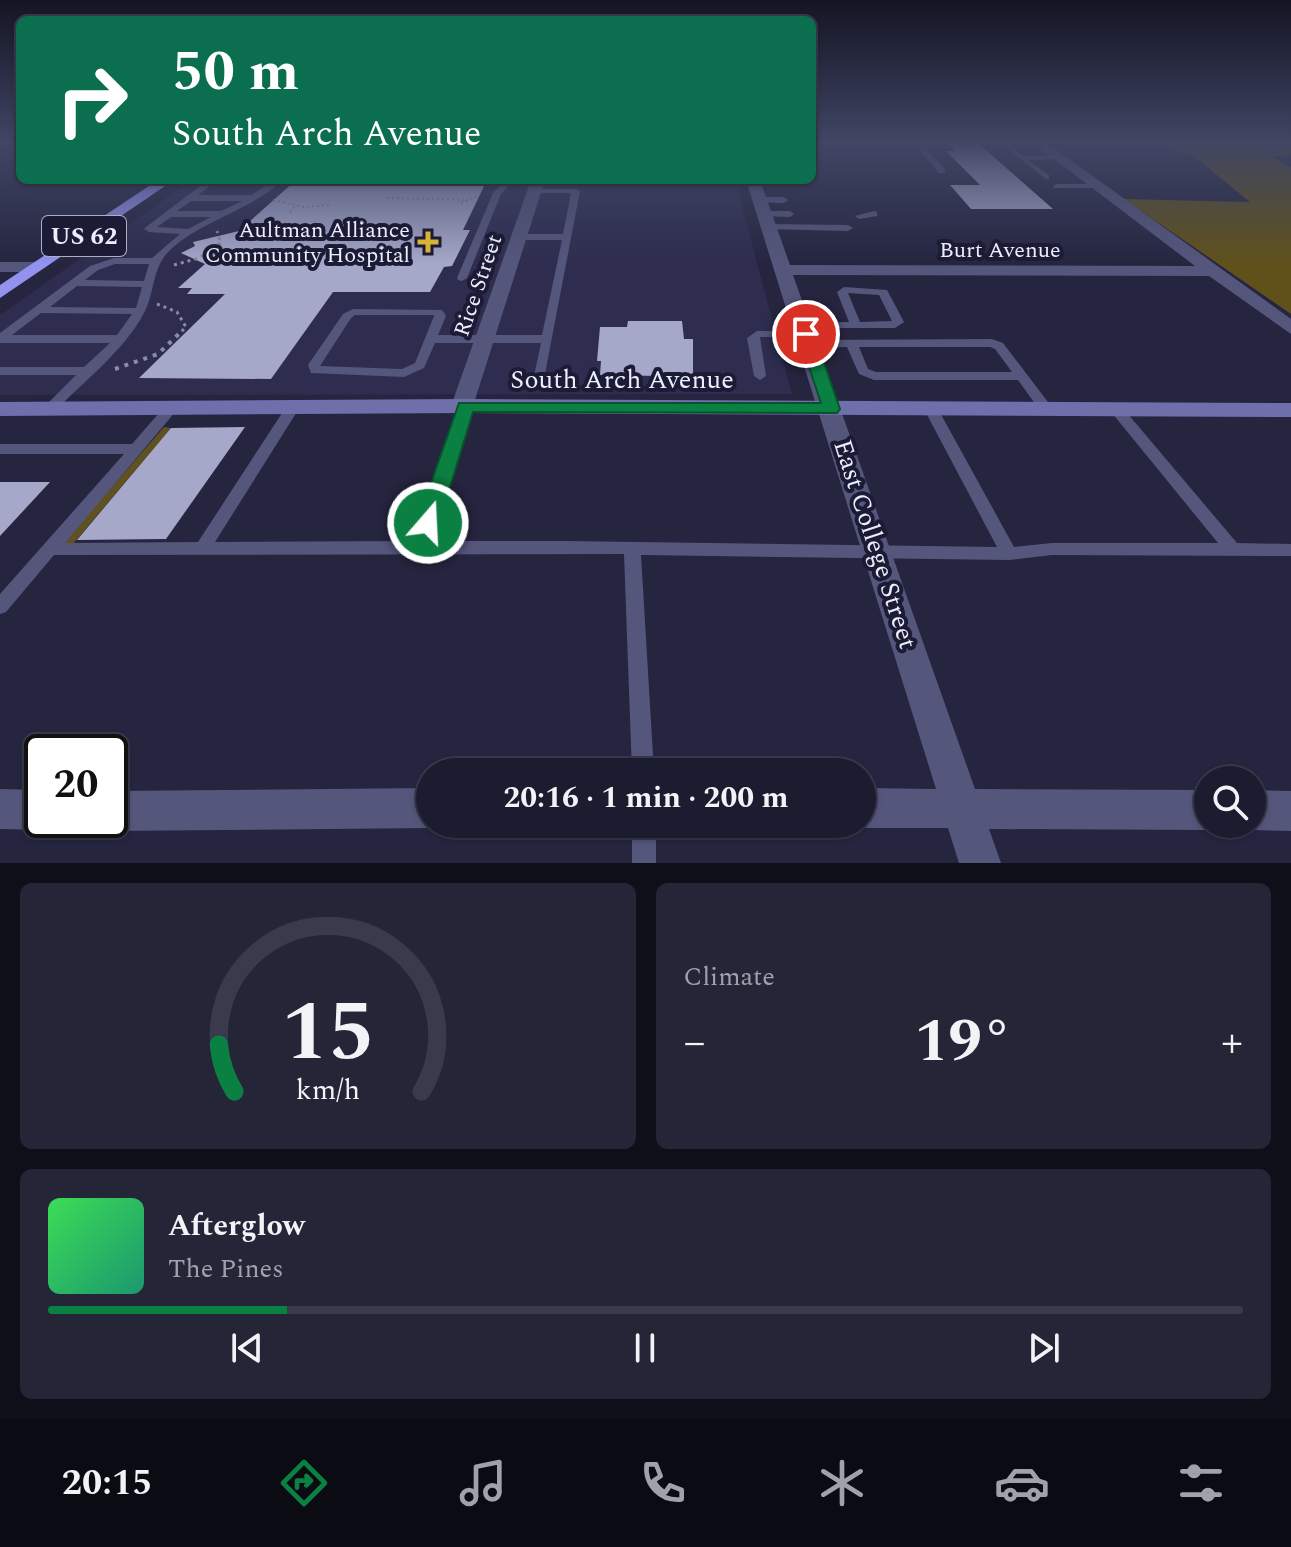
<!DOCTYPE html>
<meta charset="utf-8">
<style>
:root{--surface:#1c1c30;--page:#252538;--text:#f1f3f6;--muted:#a0a1ab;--line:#3a3a4c;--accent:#0b8043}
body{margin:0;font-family:Spectral,serif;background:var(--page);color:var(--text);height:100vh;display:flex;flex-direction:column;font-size:30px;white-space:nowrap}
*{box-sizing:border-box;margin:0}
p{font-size:26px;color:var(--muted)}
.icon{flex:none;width:44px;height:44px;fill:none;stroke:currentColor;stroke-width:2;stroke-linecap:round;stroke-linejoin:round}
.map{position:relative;height:863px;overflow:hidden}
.sheet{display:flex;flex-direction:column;gap:20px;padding:20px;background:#0f0f1a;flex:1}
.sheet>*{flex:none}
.hud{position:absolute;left:16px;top:16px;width:800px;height:168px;border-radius:12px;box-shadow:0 2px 6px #0004,0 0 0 2px var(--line);background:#0b6e4f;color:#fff;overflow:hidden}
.tools{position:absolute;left:1194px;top:766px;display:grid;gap:16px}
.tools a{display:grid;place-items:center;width:72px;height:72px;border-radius:50%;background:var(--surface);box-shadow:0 2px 6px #0004,0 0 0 2px var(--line);font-size:40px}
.speed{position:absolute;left:24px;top:734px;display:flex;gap:16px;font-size:40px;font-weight:700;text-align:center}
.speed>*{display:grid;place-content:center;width:104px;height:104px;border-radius:50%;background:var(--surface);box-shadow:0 2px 6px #0004,0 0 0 2px var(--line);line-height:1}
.speed .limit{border:4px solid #111;border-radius:12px;background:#fff;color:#111}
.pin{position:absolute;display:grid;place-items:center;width:68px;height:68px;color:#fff;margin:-34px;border:4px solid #fff;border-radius:50%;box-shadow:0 2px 8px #0007}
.me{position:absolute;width:88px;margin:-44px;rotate:19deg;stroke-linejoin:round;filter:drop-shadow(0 0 6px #0008)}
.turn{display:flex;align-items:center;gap:28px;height:168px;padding:0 24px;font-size:36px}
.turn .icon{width:104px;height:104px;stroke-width:2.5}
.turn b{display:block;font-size:56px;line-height:68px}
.big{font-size:60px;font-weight:700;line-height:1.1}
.sheet .tile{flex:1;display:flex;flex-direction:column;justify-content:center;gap:12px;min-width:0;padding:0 28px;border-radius:12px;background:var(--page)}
.sheet .dial{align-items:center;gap:0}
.dial svg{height:208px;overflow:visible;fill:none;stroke:var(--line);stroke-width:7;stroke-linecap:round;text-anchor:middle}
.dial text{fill:var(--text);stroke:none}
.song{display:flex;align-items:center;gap:24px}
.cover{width:96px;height:96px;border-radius:12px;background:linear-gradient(135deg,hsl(130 70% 55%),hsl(160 70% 35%))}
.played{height:8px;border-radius:4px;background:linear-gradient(90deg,var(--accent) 20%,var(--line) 20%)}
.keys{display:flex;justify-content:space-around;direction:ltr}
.heat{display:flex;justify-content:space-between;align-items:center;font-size:44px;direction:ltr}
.sheet .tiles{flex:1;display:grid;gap:20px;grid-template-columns:1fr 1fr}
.tile:last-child{grid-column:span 2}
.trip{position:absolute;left:416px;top:758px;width:460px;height:80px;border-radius:40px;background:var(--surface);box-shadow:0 2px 6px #0004,0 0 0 2px var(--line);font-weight:700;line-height:80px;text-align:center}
.menu{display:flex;height:128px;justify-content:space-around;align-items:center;background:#0b0b13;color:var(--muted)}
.menu .icon{width:56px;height:56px}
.menu .selected{color:var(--accent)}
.menu b{font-size:36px;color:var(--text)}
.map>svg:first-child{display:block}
.built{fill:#2e2d4f}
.green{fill:#5f5120}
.forest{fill:#60511a}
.building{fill:#a6a8ca}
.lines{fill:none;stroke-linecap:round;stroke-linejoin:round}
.path-far2{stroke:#8b8ca1;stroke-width:2;stroke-dasharray:2 3;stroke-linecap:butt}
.path-far1{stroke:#8b8ca1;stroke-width:3;stroke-dasharray:3 4;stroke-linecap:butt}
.path{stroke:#8b8ca1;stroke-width:4;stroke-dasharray:4 6;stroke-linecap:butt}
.lane{fill:#55567c;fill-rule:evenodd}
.street{fill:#55567c;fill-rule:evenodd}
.secondary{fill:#6e6fab;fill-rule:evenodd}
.highway{fill:#9392ef;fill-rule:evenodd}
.route{fill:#0b8043;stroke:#07532c;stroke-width:2}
.poi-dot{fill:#d7b434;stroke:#1c1b36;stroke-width:3}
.labels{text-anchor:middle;stroke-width:8;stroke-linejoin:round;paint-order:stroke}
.far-poi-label{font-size:22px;fill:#ecedfc;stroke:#1c1b36;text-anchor:end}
.far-street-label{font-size:22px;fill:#ecedfc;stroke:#1c1b36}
.shield{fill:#1c1b36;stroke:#aeaec1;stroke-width:2}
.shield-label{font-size:24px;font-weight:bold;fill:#ecedfc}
.street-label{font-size:26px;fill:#ecedfc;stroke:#1c1b36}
</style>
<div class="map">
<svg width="1291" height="863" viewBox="0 0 1291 863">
<rect width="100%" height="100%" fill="#252540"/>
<!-- built -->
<polygon class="built" points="192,180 735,180 792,394 0,395 0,315"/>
<!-- green -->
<polygon class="green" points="164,427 171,428 73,544 59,548"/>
<!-- forest -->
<polygon class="forest" points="1158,143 1291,143 1291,155 1271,156 1291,167 1291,314 1124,199 1250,202 1195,157"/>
<!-- building -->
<g class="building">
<polygon points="946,143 978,143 1053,209 971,209 950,185 980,185 946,151 955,151"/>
<polygon points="296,180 487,180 463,230 470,230 452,266 444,267 430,292 333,292 271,379 139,378 225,294 187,294 192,288 178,288 205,264 181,253 195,246 193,242 239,231"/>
<polygon points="628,321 682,321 684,339 693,339 693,374 682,382 663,384 662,376 600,375 601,361 597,361 600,327 627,327"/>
<polygon points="245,427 166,539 77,540 171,428"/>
<polygon points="0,482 50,482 0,536"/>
</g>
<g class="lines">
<!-- path-far2 -->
<g class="path-far2">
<polyline points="1237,143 1291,146"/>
<polyline points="387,198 468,200"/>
<polyline points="273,200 303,207 329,205"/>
<polyline points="461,203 480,195"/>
<polyline points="290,212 296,205"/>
</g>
<!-- path-far1 -->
<g class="path-far1">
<polyline points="174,265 199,258 221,243 217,231"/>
<polyline points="157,304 177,312 186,327 181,332"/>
</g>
<!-- path -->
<polyline class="path" points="115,369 158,354 183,330"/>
<!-- lane -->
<g class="lane">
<polygon points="914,143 921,143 945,169 945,173 939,173"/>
<polygon points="1000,143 1008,143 1023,156 1059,155 1063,157 1059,159 1028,160 1049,175 1049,179 1046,179"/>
<path d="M208,180H283C250,211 202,220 169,251C152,268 155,292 144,313C124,351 84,381 54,412H44L42,409L76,375H0V367H84L110,343H0V333L90,266L114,258H152L180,234L149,232L144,229L146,227ZM211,185H267L251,195H198ZM191,201H242L221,211H177ZM171,217H211L188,229L157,227ZM115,264H149L144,281L85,280L98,270ZM77,286L142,287L136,308L50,307ZM41,313L132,314L117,335H12Z"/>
<polygon points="506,180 514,180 501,194 467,278 462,281 458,280 457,278 493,193"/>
<polygon points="1057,184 1098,184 1102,186 1098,188 1054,188 1053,186"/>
<path d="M534,189H576L580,191L544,379L540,380L534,376L541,343H435L424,368L404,377L311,373L308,365L343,314L353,309L442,310L446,316L438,335H542L562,240H518L513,237L518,234H563L571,193H531L530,191ZM355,315H434V316L415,363L402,369L320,366L351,318Z"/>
<polygon points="760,197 784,197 788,200 784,203 757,202 757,198"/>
<polygon points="765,211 790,211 794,214 790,217 762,216 762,212"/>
<polygon points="874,211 877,212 877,216 859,219 855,216"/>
<polygon points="770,224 848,225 853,228 848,231 767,229 765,227"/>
<path d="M844,287L887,290L904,322L895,328H799V324L803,323L849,322L837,292ZM848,293L879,295L892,321L860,322Z"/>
<polygon points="757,331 806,331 812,334 806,337 760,337 766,376 760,380 754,376 747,338"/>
<path d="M992,339L1003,343L1051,406L1053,409L1051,412H1041L1018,380H874L859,374L847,347L810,348L804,344L810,340ZM859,347H990L995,349L1012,372H876L868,369Z"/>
<polygon points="466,402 473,406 431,541 564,541 997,547 924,409 931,405 938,409 1014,547 1052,543 1218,543 1112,413 1110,410 1117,406 1122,407 1237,543 1291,544 1291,556 1052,555 1009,560 641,555 654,772 632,772 624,554 54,555 6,612 0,614 0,594 124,454 0,454 0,444 132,444 166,405 176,405 178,408 176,411 65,543 198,542 286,407 293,403 300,407 215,542 414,541 459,406"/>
<rect x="632" y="824" width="24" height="39"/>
</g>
<!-- street -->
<g class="street">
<polygon points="1033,143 1047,143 1291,319 1291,334 1209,276 793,275 975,789 1208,790 1208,824 1222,824 1208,830 989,829 1001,863 959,863 948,828 862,828 853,824 862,824 862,788 936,789 746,180 760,180 790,265 1195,266"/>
<polygon points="531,180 545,180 473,406 462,413 454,411 451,406"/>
<polygon points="0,262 37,262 46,267 37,272 0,272"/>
<polygon points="430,788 430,824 439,824 430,828 110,831 96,825 94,820 110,820 110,791"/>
<polygon points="0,789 42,790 42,820 58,820 56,824 42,830 0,829"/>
<polygon points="1252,790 1291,791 1291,831 1252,830 1238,824 1252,824"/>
</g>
<!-- secondary -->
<polygon class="secondary" points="466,399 1291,403 1291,417 466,413 0,416 0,402"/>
<!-- highway -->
<polygon class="highway" points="158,180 174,180 0,298 0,285"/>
</g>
<!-- sky -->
<linearGradient id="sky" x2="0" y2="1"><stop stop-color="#141423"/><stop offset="0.54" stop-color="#404664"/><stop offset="1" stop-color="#404664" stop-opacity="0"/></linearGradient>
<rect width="1291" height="264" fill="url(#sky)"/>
<!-- route -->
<polygon class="route" points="801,330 814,334 840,409 837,413 473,412 439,523 428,531 417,523 459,403 821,403 798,334"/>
<!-- markers -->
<path class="poi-dot" d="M424 230h8v8h8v8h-8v8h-8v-8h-8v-8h8z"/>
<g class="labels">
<!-- far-poi labels -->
<g class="far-poi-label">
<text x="410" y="237">Aultman Alliance<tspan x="410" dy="25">Community Hospital</tspan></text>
</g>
<!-- far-street labels -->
<g class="far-street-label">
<text x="1000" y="257">Burt Avenue</text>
<text transform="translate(477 285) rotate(-71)" y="8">Rice Street</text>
</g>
<!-- shield labels -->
<rect class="shield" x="42" y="216" width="84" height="40" rx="6"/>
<g class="shield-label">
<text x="84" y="244">US 62</text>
</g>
<!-- street labels -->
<g class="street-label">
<text x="622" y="388">South Arch Avenue</text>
<text transform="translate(876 544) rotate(72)" y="9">East College Street</text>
</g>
</g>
</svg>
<div class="tools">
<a><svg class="icon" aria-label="search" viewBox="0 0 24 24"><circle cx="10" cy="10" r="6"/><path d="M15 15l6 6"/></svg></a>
</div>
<div class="speed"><div class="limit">20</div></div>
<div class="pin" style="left:806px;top:334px;background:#d93025"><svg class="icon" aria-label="arrive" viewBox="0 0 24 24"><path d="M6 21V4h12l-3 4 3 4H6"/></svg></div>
<svg class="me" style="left:428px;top:523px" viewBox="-20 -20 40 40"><circle r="17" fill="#0b8043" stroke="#fff" stroke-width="3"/><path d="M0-11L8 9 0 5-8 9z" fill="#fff"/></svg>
<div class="trip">20:16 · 1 min · 200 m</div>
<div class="hud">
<div class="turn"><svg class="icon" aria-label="right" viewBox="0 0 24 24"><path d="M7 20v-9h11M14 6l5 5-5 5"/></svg><div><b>50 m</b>South Arch Avenue</div></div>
</div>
</div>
<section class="sheet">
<div class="tiles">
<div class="tile dial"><svg viewBox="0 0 100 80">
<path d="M14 69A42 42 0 1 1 86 69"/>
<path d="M14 69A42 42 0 0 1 8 51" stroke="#0b8043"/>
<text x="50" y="56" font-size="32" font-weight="700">15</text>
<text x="50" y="72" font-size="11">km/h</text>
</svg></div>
<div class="tile"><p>Climate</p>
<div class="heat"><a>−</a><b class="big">19°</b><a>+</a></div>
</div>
<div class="tile">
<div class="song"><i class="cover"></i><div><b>Afterglow</b><p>The Pines</p></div></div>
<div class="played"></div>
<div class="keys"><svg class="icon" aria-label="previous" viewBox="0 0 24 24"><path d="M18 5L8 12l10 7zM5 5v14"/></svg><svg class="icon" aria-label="pause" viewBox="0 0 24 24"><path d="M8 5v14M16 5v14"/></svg><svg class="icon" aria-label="next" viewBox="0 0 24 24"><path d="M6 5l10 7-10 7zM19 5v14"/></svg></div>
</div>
</div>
</section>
<nav class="menu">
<b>20:15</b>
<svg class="icon selected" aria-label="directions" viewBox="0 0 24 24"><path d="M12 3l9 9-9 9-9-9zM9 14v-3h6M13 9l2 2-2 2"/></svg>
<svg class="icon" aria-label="music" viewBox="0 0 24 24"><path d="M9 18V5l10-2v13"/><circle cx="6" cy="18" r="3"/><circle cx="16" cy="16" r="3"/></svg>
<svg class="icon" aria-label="phone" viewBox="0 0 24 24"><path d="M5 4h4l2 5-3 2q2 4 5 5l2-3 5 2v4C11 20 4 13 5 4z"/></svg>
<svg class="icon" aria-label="climate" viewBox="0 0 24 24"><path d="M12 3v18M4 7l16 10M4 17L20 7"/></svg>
<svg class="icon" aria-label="car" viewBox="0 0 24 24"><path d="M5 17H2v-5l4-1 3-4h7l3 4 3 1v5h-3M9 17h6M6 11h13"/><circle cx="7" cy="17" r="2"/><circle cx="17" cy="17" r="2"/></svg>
<svg class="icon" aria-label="filters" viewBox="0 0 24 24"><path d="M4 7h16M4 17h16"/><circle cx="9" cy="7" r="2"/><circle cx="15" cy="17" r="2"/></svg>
</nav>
